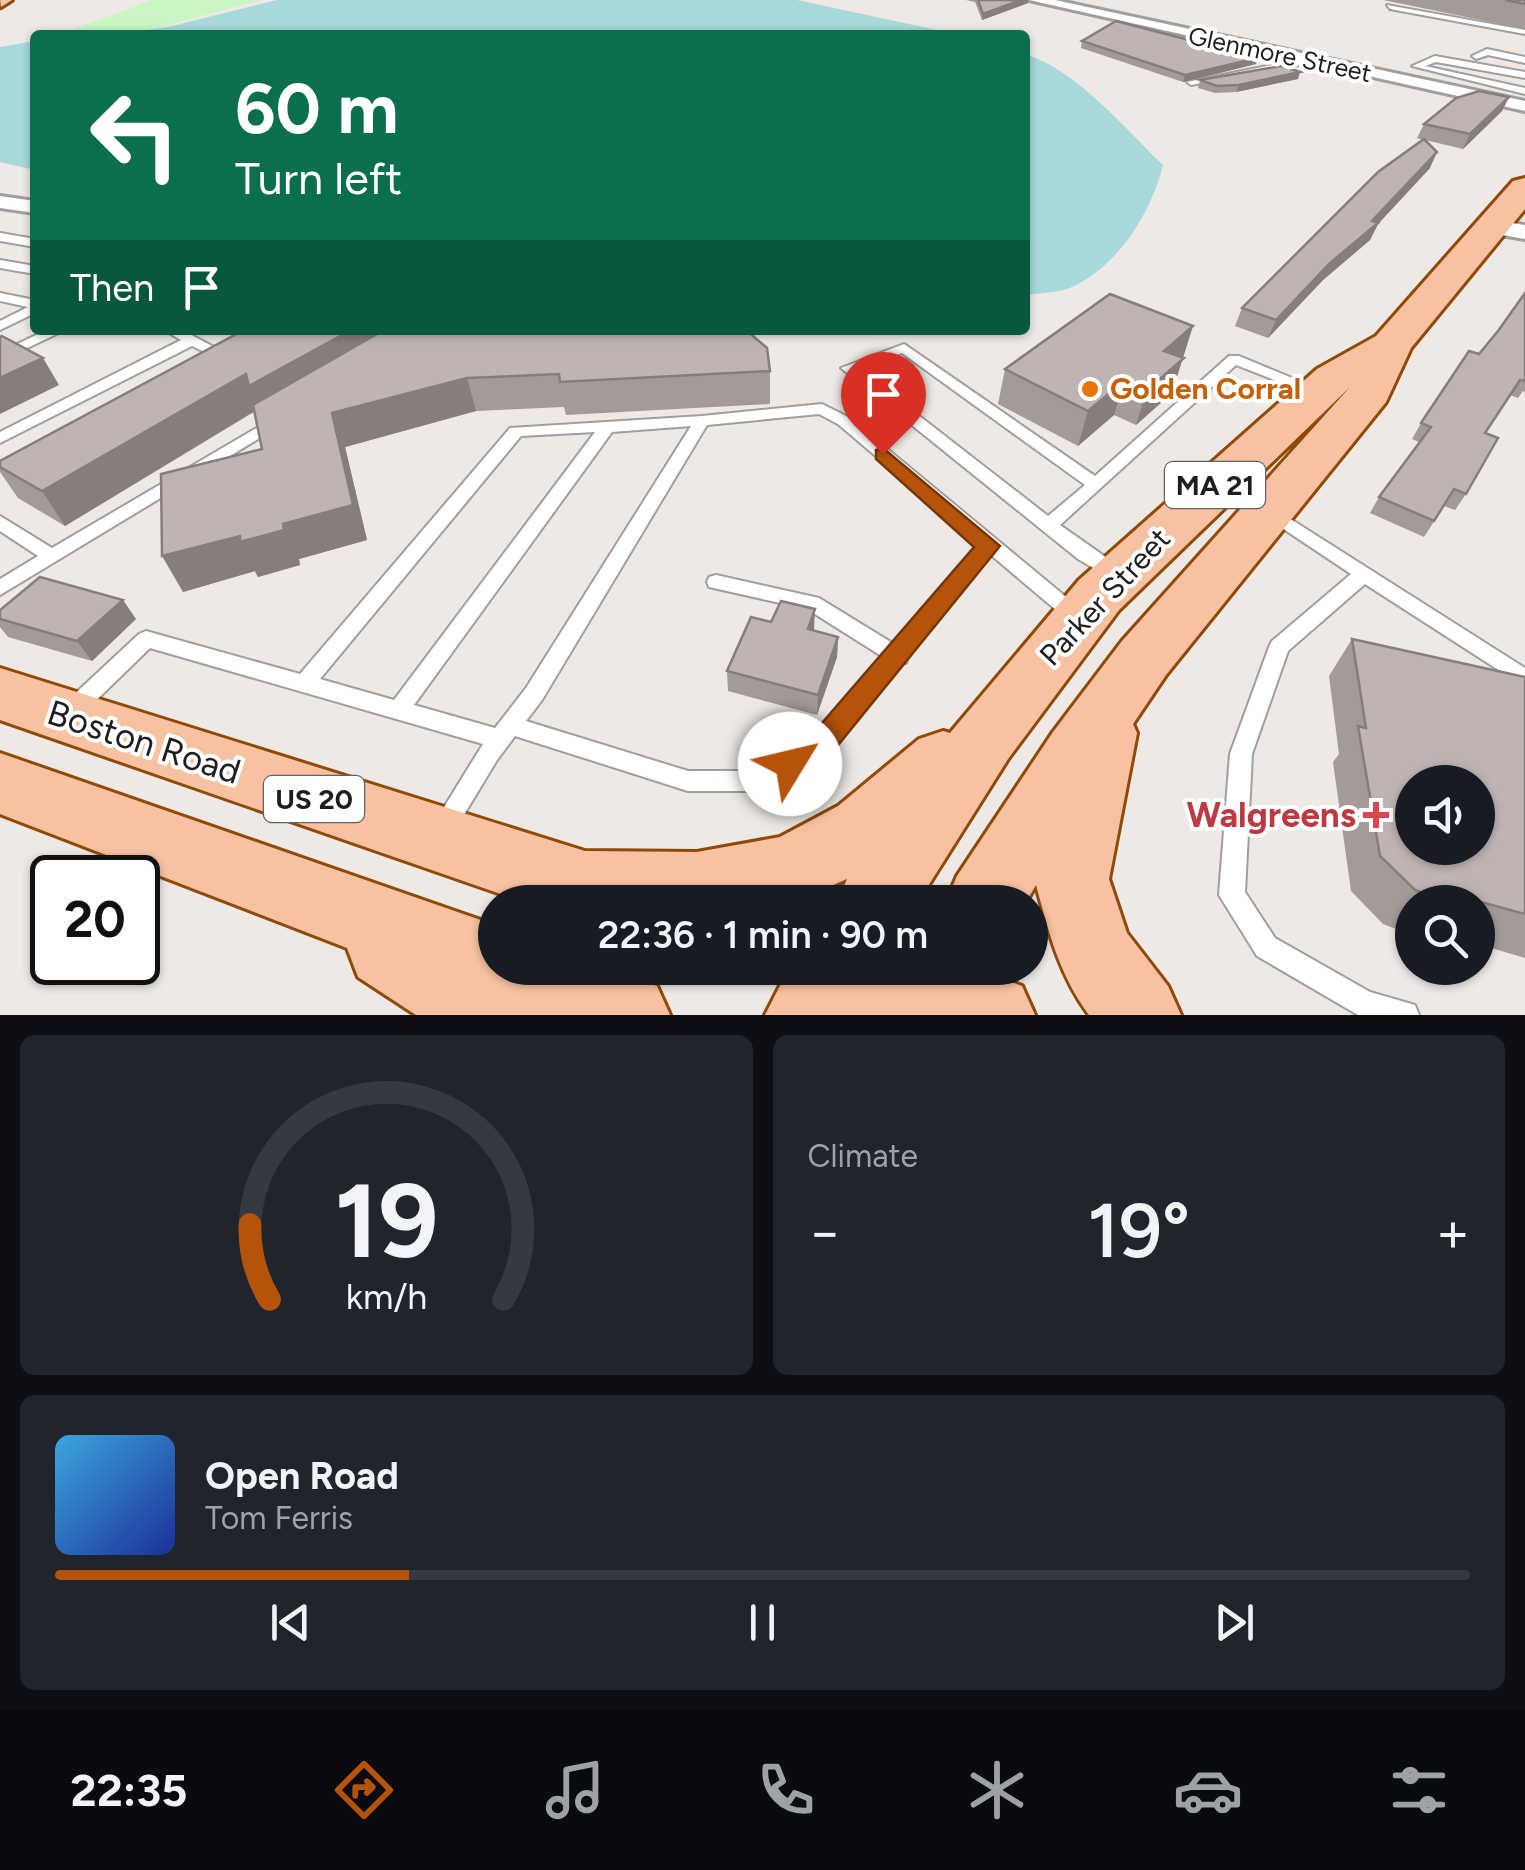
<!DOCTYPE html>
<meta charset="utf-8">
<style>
:root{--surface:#171b24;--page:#20242c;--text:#f1f3f6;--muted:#9ea1a6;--line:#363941;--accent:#b45309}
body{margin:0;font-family:Figtree,sans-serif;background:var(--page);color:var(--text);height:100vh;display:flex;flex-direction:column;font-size:38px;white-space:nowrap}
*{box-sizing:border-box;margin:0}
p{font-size:32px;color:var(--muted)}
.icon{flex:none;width:55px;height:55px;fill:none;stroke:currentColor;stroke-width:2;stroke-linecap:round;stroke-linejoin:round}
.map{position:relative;height:1015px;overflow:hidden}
.drawer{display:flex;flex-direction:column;gap:20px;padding:20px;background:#0d0f14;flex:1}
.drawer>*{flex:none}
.banner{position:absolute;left:30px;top:30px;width:1000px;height:305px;border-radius:10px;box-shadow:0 2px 8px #0004;background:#0b6e4f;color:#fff;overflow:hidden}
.buttons{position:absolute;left:1395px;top:765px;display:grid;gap:20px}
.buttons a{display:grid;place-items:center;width:100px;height:100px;border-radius:50%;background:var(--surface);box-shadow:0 2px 8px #0004;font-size:50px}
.speed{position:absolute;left:30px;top:855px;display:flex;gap:20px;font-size:50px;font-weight:700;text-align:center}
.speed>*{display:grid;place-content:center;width:130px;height:130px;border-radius:50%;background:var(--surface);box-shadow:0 2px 8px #0004;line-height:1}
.speed .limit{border:5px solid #111;border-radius:15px;background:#fff;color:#111}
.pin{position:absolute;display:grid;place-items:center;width:85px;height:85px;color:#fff;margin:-102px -42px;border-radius:50% 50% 50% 0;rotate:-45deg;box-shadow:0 0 10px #0007}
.pin .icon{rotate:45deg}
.me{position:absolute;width:110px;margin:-55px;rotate:54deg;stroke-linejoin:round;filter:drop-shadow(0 0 8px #0008)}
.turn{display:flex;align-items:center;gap:35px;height:210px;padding:0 40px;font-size:45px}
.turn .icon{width:130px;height:130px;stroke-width:2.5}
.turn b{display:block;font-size:70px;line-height:85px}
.then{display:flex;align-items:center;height:95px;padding:0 40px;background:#0003;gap:20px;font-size:38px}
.big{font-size:75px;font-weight:600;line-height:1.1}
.drawer .widget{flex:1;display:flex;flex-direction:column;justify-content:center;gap:15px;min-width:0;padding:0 35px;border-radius:15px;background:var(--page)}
.drawer .dial{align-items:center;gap:0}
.dial svg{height:260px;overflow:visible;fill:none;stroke:var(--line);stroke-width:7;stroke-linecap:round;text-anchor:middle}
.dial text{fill:var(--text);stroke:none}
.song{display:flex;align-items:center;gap:30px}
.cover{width:120px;height:120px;border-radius:15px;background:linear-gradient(135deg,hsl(200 70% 55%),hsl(230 70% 35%))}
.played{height:10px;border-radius:5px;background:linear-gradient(90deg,var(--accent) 25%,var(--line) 25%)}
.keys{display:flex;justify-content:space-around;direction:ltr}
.heat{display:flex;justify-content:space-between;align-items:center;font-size:55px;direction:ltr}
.drawer .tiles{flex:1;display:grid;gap:20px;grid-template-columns:1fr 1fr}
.widget:last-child{grid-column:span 2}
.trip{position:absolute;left:478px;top:885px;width:570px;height:100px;border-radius:50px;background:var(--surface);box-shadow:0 2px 8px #0004;font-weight:600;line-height:100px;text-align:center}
.tabs{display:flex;height:160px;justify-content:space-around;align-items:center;background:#090b0e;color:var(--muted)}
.tabs .icon{width:70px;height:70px}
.tabs .selected{color:var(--accent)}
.tabs b{font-size:45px;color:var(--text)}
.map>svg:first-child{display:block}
.park{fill:#c9f6c3}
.water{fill:#a7d8da}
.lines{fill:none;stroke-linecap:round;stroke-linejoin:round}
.service-casing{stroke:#9f9f9f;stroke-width:4}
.minor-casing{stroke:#9f9f9f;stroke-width:6}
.primary-casing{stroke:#904a08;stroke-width:6}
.path{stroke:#f2717c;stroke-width:9;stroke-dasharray:8 8;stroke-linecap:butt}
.service{fill:#fff;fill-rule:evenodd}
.minor{fill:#fff;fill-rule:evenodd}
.primary{fill:#f7c2a1;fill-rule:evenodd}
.wall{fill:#a49b98}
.shaded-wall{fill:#867e7c}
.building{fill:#bfb4b1;stroke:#867e7c;stroke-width:2.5;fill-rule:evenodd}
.route{fill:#b45309;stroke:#753606;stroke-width:2.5}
.food-dot{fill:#e8710a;stroke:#fff;stroke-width:4}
.health-dot{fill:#e0444e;stroke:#fff;stroke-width:4}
.labels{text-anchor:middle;stroke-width:8;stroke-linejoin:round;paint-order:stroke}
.far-street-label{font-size:25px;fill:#1e1e1e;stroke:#fff}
.shield{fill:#fff;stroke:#626262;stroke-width:2.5}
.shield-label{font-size:28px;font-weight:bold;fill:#1e1e1e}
.food-label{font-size:30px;font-weight:bold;fill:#c56008;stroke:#fff;text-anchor:start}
.street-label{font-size:30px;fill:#1e1e1e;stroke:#fff}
.near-street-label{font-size:35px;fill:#1e1e1e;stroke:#fff}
.near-health-label{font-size:35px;font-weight:bold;fill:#be3a42;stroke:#fff;text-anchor:end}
</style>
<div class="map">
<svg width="1525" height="1015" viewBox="0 0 1525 1015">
<rect width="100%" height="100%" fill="#eee9e4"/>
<!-- park -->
<polygon class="park" points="152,0 261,0 150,30 61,34"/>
<!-- water -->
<g class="water">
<polygon points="277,0 797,0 960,35 110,35 168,27"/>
<polygon points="35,41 35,170 0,162 0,47"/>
<path d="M1025,54C1078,71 1123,127 1163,165C1151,213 1119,265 1072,287C1059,293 1039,293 1025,295Z"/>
</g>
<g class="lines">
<!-- service casing -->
<g class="service-casing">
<g id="service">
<polygon points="1387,5 1525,30 1525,34 1390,9"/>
<polygon points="1487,49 1525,57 1525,63 1488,55 1476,59 1472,56"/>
<polygon points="1435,56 1525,72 1525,78 1436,62 1425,66 1525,88 1525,94 1412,66"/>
<polygon points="1312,57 1315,62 1191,85 1187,82"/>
<polygon points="0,233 35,239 35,247 0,241"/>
<polygon points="0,260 35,266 35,274 0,268"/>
<polygon points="0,293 35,300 35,313 0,330 0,321 28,307 0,301"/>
<polygon points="47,330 65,330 0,361 0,352"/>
<polygon points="164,330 182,330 231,356 229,359 219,359 192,346 0,443 0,432 181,340"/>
<path d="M904,344L1095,476L1229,356H1239L1326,392L1318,397L1313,395L1236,365L1060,525L1124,570L1126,575L1124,580L1117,582L1078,559L1042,530L841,368ZM902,353L1085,485L1048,516L859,369Z"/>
<path d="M822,404L850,418L1083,611L1086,616L1083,621H1069L991,555L908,655L906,663L901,664L828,754L768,788L760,791H688L515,736L497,760L450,838L442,841L434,838L430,830L483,744L150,648L81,715L73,718L65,715L62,709L65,703L139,634L146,631L300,674L510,428L702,416ZM819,414L838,424L979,544L894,644L819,598L716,575L709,577L707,582L709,587L807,609L883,657L812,740L757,771H688L526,721L542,700L707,425ZM691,426L526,688L495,728L414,705L612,432ZM595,432L394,700L320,679L521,436Z"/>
<polygon points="277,416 285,421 283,424 0,595 0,579 38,556 0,531 0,516 52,548"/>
<polygon points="1270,506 1525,668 1525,687 1365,584 1288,651 1252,754 1245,892 1275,938 1370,992 1415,1005 1419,1015 1358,1015 1257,956 1219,895 1230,754 1269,647 1272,641 1351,574 1264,516 1261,512"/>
</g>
</g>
<!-- minor casing -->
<g class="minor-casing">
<g id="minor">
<polygon points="1029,0 1055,0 1525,101 1525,111"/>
<polygon points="0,196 35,201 35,213 0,208"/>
<polygon points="1492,220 1525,225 1525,239 1484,232 1481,227"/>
</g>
</g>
<!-- primary casing -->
<g class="primary-casing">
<g id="primary">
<polygon points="0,0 12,0 1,7"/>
<path d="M1525,178V209L1411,348L1386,402L1166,675L1133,724L1137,733L1109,879L1127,933L1168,986L1181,1015H1089C1059,974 1049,933 1036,885L1026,902H946L957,876L1053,732L1122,641L1350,387L1119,610L1008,759L918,902H837L847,879L794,902H524L0,720V668L585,851L697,852L780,837L838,806L919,739L943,731L950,733L1079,580L1317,369L1376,336L1513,181Z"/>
<polygon points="0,753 495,925 495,968 611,968 657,986 670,1015 416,1015 358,977 347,948 0,814"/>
<polygon points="789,968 973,968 1022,986 1035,1015 765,1015"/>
</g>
</g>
<!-- path -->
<polyline class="path" points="1030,961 1044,959"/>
<!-- service -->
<use href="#service" class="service"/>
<!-- minor -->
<use href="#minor" class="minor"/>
<!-- primary -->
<use href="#primary" class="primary"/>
</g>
<!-- wall -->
<g class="wall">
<polygon points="966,0 1028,0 1028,3 982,20 975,2"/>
<polygon points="1383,0 1525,0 1525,29"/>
<polygon points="1082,41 1256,64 1183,82 1081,48"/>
<polygon points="1298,79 1236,92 1215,93 1198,88 1200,80"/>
<polygon points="1509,97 1502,111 1463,149 1425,140 1430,168 1378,224 1370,240 1323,280 1268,338 1235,326 1242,308 1423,140 1417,138 1424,124"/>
<polygon points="1525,293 1525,392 1523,391 1518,398 1510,395 1485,433 1466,494 1455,510 1444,506 1424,537 1370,513 1379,497 1419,442 1412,439 1421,423 1498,331"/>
<polygon points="242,330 746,330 770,371 770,404 566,415 564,407 476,411 345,447 367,540 299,559 300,565 258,577 255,571 183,592 262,449 254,412 65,526 18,498 0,472 0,461"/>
<polygon points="1182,358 1172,393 1136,425 1114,415 1078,446 998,404 1005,369"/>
<polygon points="0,610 136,619 92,661 8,637 0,627"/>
<polygon points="814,631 838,637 837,657 817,715 728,691 727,671"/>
<polygon points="1352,639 1525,677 1525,958 1478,944 1478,902 1412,902 1412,931 1409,934 1383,924 1351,891 1333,762 1339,754 1329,676"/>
</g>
<!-- shaded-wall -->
<g class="shaded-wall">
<polygon points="1021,0 1028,0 1028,3 982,20 983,14"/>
<polygon points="1258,58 1256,64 1183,82 1185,75"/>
<polygon points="1300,72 1298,79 1236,92 1239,85"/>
<polygon points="1509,97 1502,111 1463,149 1470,134"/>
<polygon points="1437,152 1430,168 1378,224 1370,240 1323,280 1268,338 1276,320"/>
<polygon points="1193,326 1172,393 1136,425 1147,390 1164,351"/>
<polygon points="351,330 388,330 65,526 42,491 246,374"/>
<polygon points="43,358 59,385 0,414 0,378"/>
<polygon points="467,378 476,411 345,447 367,540 299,559 300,565 258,577 255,571 183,592 162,556 283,524 332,413"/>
<polygon points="1125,380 1114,415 1078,446 1088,411"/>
<polygon points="123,600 136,619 92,661 77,641"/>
<polygon points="815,609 814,629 807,649 808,629"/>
<polygon points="838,637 837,657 817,715 818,695"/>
</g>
<!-- building -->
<g class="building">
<polygon points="978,0 1021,0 983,14"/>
<polygon points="1505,0 1525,0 1525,4"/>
<polygon points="1116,21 1258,58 1185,75 1082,41"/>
<polygon points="1281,66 1300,72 1239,85 1217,86 1200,80"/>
<polygon points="1479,91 1509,97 1470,134 1424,124 1456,98"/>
<polygon points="1424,139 1437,152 1372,221 1378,223 1330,263 1276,320 1242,308 1378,172"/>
<polygon points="1525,293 1525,381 1520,380 1485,433 1498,438 1466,494 1454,489 1434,521 1379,497 1431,427 1421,423 1469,351 1479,354 1498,331"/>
<polygon points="1110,294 1193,326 1164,351 1184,358 1147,390 1125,380 1088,411 1005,369"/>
<polygon points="244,330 351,330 249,386 246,374 42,491 0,467 0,461"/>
<polygon points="384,330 746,330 767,348 770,371 560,382 559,374 467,378 332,413 353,505 283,524 284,530 240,542 240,536 162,556 161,474 262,449 253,405"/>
<polygon points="2,336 43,358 0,378 0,337"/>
<polygon points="40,577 123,600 77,641 0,619 0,610"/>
<polygon points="781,601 815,609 808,629 838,637 818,695 727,671 751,617 771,622"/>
<path d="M1352,639L1525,677V914L1441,891L1443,901L1415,890L1380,856L1358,726L1366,728ZM1412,782H1478V848H1412Z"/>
</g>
<!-- route -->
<polygon class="route" points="883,448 1000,546 830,755 790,777 780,773 775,764 780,755 809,738 974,547 876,459 876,450"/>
<!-- markers -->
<circle class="food-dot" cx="1090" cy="389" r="10"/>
<path class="health-dot" d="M1371 800h10v10h10v10h-10v10h-10v-10h-10v-10h10z"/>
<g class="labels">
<!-- far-street labels -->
<g class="far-street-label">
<text transform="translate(1280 54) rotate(12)" y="9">Glenmore Street</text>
</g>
<!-- shield labels -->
<g class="shield">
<rect x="1165" y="462" width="100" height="46" rx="8"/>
<rect x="264" y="776" width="100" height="46" rx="8"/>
</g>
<g class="shield-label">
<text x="1215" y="495">MA 21</text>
<text x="314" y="809">US 20</text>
</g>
<!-- food labels -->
<g class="food-label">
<text x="1110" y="399">Golden Corral</text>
</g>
<!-- street labels -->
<g class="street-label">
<text transform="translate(1105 597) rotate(-47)" y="10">Parker Street</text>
</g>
<!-- near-street labels -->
<g class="near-street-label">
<text transform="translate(144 742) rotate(18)" y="12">Boston Road</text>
</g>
<!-- near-health labels -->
<g class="near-health-label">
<text x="1356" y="827">Walgreens</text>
</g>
</g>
</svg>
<div class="buttons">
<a><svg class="icon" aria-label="sound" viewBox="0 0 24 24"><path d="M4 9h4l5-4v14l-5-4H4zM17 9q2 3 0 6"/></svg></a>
<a><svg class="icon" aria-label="search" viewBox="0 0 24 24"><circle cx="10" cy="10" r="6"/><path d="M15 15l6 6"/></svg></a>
</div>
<div class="speed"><div class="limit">20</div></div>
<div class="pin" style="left:883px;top:454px;background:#d93025"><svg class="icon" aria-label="arrive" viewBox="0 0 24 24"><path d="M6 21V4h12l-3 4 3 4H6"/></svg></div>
<svg class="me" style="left:790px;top:764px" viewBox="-20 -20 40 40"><circle r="19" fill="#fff"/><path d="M0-13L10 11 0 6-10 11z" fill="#b45309"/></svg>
<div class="trip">22:36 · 1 min · 90 m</div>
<div class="banner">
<div class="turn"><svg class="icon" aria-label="left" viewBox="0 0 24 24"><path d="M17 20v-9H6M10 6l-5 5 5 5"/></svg><div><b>60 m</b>Turn left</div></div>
<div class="then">Then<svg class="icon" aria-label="arrive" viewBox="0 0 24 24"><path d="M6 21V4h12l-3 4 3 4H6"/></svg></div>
</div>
</div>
<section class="drawer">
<div class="tiles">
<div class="widget dial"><svg viewBox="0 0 100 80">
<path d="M14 69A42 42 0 1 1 86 69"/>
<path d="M14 69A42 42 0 0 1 8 46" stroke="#b45309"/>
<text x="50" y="56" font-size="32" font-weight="700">19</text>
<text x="50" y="72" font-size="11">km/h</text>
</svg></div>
<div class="widget"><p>Climate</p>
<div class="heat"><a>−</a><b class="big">19°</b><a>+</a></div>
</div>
<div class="widget">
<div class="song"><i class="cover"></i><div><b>Open Road</b><p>Tom Ferris</p></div></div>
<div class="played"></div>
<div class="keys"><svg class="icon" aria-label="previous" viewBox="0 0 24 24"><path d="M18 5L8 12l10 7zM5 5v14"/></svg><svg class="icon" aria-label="pause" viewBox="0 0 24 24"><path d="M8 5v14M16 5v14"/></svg><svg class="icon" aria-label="next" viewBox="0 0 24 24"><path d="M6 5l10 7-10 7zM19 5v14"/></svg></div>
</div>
</div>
</section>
<nav class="tabs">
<b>22:35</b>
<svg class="icon selected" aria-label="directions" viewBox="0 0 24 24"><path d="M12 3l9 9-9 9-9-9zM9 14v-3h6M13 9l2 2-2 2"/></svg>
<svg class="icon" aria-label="music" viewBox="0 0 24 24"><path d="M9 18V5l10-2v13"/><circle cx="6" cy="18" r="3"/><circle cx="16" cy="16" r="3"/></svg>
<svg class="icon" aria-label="phone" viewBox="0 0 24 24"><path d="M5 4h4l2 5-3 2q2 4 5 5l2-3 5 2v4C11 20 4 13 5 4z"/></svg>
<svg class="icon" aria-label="climate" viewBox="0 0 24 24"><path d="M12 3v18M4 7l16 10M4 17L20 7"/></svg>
<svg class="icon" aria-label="car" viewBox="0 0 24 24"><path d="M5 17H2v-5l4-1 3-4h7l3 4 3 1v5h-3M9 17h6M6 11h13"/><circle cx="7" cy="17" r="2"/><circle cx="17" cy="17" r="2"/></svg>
<svg class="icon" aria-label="filters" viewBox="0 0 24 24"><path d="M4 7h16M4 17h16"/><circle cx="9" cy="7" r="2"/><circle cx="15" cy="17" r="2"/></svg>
</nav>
